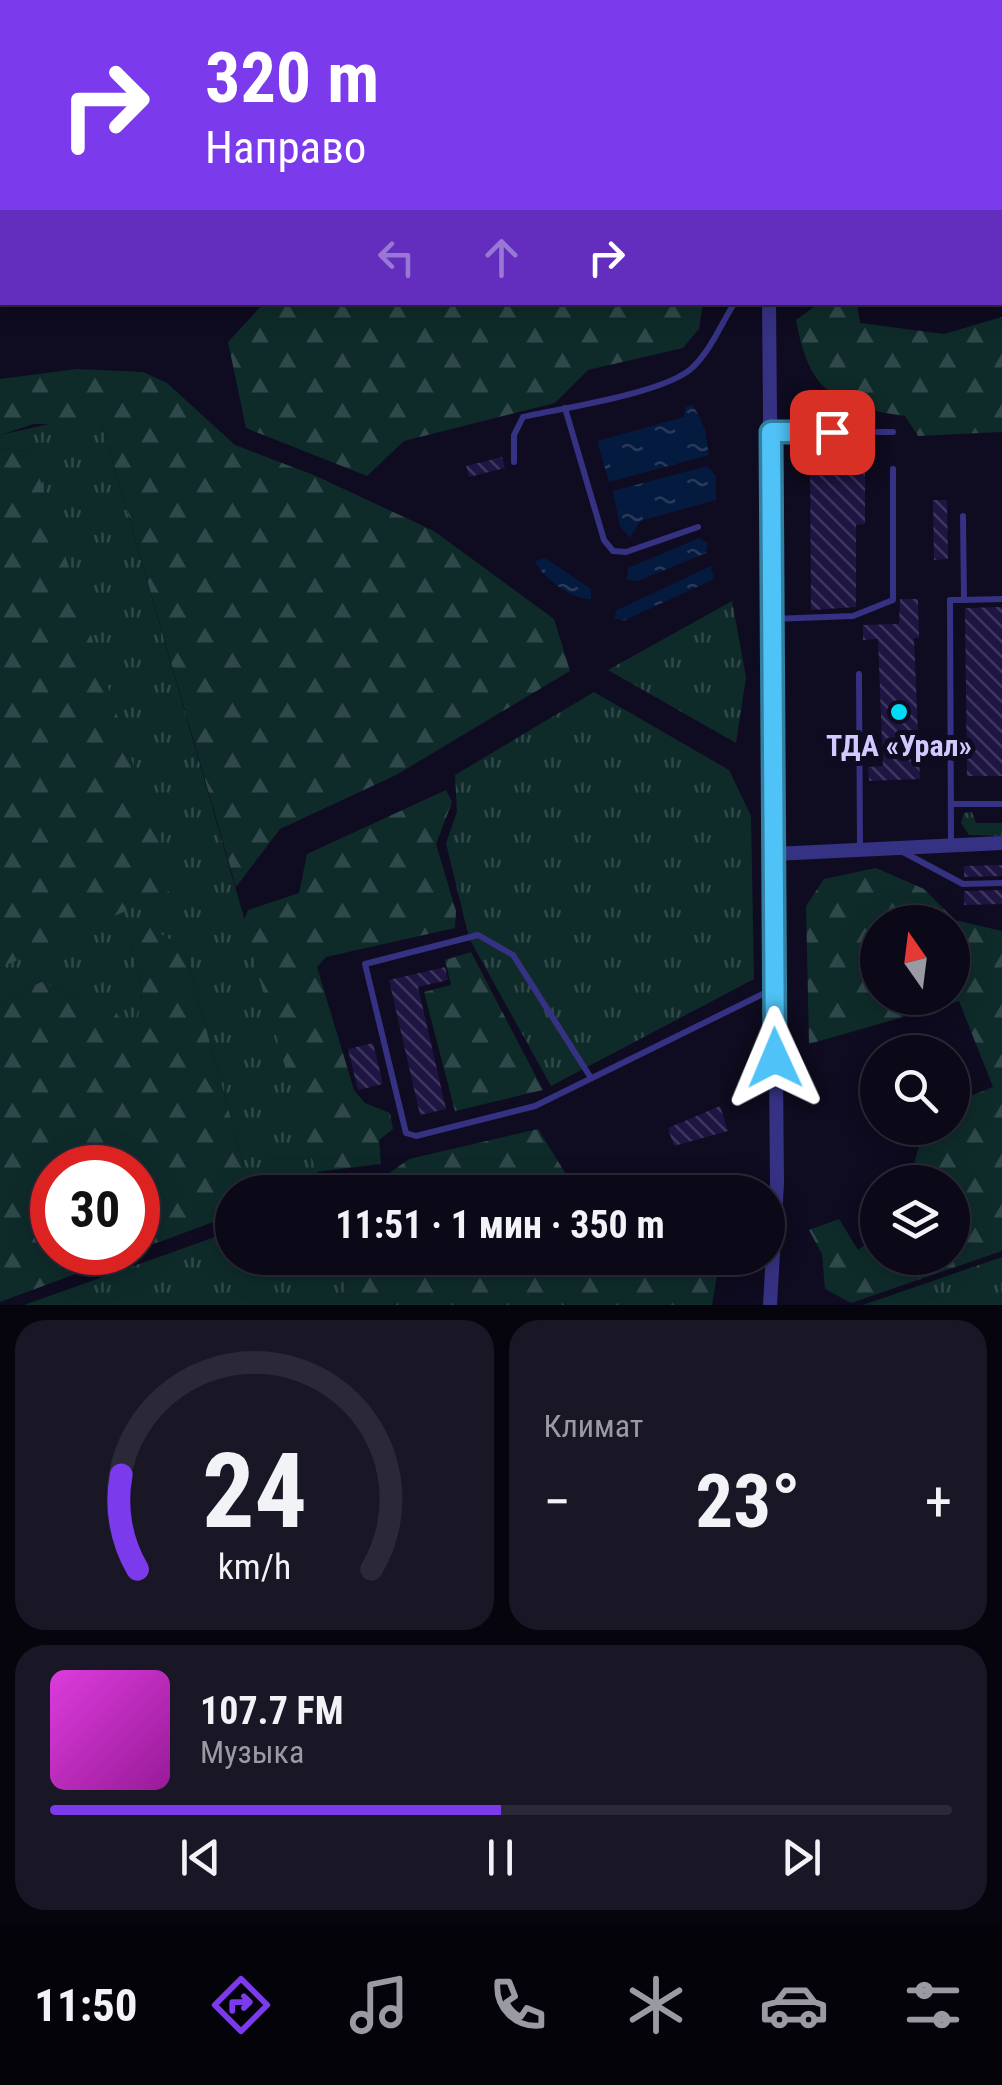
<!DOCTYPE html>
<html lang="ru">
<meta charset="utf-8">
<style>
:root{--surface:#0b0818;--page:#191625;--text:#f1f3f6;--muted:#9a9aa2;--line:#2b2937;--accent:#7c3aed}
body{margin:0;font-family:"Roboto Condensed",sans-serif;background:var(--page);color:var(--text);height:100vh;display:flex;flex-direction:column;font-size:38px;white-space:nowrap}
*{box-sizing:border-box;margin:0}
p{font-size:32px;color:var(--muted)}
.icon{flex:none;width:55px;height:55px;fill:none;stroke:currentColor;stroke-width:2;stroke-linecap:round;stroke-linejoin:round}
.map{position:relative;height:1305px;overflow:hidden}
.details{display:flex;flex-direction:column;gap:15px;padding:15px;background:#06040d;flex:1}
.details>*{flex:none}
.hud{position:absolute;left:0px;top:0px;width:1002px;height:305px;box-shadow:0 5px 25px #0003,0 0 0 2px var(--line);background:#7c3aed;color:#fff;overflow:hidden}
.needle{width:65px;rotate:346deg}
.controls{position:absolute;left:860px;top:905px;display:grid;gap:20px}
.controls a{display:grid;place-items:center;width:110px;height:110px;border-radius:50%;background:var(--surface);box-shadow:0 5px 25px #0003,0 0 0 2px var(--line);font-size:50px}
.speed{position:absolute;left:30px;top:1145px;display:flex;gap:20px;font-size:50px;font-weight:700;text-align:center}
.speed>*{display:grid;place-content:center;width:130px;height:130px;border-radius:50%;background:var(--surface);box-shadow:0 5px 25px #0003,0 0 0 2px var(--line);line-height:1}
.speed .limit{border:15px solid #d22;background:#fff;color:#111}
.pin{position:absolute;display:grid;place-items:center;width:85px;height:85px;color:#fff;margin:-42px;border-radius:20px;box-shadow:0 5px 15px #0006}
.me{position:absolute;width:110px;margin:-55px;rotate:359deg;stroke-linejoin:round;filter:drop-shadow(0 0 8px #0008)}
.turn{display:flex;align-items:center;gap:35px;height:210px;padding:0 40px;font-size:45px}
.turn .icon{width:130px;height:130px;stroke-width:2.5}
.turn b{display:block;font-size:70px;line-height:85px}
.lanes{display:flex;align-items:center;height:95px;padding:0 40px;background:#0003;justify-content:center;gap:50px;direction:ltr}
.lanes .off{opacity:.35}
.big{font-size:75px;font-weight:700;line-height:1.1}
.details .tile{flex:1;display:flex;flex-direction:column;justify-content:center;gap:15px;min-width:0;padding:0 35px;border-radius:30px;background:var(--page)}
.details .dial{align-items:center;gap:0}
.dial svg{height:260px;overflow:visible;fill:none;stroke:var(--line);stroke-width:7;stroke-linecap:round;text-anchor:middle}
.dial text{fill:var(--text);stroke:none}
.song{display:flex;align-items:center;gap:30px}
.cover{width:120px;height:120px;border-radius:15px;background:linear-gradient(135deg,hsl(300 70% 55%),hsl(300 70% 35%))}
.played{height:10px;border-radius:5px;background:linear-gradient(90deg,var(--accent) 50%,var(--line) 50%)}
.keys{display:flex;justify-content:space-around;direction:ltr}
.heat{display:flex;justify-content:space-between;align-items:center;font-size:55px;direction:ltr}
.details .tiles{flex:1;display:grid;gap:15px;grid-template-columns:1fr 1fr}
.tile:last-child{grid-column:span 2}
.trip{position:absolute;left:215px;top:1175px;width:570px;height:100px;border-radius:50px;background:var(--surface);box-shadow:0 5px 25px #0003,0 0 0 2px var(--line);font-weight:700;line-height:100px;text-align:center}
.tabs{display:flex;height:160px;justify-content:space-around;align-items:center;background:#04030a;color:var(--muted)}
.tabs .icon{width:70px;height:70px}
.tabs .active{color:var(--accent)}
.tabs b{font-size:45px;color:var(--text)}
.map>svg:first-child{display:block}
.grass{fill:url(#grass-tufts)}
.forest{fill:url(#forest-firs);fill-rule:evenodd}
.water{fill:url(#water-ripples)}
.building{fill:url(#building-back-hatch)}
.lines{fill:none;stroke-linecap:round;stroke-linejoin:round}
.lane{stroke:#363283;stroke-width:6}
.street{stroke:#363283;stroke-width:14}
.rail{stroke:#00daf5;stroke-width:4;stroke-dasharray:15 12;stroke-linecap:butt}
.route-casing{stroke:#337fa1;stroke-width:25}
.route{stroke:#4fc3f7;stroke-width:18}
.poi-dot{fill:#00daf5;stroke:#0f0b20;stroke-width:4}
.labels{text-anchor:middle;stroke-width:10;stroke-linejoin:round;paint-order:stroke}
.poi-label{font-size:30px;font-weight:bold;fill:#d1caff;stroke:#0f0b20}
</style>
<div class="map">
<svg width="1002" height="1305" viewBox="0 0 1002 1305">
<defs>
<pattern id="grass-tufts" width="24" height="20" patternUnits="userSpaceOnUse" patternTransform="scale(2.5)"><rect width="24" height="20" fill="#0e2b2a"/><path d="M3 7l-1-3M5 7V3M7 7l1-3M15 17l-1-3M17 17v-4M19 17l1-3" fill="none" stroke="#30484a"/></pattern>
<pattern id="forest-firs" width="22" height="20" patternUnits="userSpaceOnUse" patternTransform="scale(2.5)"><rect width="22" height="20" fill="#0e2b2a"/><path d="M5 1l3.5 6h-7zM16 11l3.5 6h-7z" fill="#30484a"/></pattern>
<pattern id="water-ripples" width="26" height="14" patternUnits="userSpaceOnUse" patternTransform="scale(2.5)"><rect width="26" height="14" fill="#051a3f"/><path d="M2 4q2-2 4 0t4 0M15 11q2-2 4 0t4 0" fill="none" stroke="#283a5c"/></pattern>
<pattern id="building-back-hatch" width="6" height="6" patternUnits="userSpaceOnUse" patternTransform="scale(2.5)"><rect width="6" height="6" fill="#1f1543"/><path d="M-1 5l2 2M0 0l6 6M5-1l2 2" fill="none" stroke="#3e365f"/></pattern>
</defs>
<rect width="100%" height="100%" fill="#0f0b20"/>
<!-- grass -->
<g class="grass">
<polygon points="62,421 102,424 323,1192 251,1192 184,948 168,939 130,942 143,988 134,1045 86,1001 41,982 0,1004 0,968 32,950 31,452 0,448 0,435"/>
<polygon points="732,601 746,677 736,743 608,670"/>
<polygon points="594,692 729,770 751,816 754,979 551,1086 469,938 446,843 457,812 455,775"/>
<polygon points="972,812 976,823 1002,823 1002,836 969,835 961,823 964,813"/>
<polygon points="232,1231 232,1258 338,1258 351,1305 24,1305"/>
<polygon points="1002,1257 1002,1305 863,1305"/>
</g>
<!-- forest -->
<g class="forest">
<path d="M821,302L857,303L860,323L944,334L1002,317V432L918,436L905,416C834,406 809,392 796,320Z"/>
<polygon points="264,303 264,302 703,303 699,329 683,348 588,370 555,403 404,441 367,476 246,428 228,342"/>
<polygon points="77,369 143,372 167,383 235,445 316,476 434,531 554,619 570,671 396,775 280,829 236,887 102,424 34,424 0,435 0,379"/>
<polygon points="0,448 31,452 174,889 0,968"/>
<polygon points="446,790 452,802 436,844 456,911 455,928 326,957 317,967 354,1090 365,1103 390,1113 393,1129 379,1140 381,1164 316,1172 243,923 248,910 299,893 307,854"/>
<path d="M876,868L924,889L955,920L1002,931V1251L851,1303L825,1289L822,1254L809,1230L839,1219L858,1250L877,1236L878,1258H952V1182H910L923,1128H952L953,1103L993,1087L959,1001L809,1044L806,906L824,879ZM878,922H952V998H878Z"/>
<polygon points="150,927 184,948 251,1192 232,1192 232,1215 138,1250 138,1168 52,1168 52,1252 132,1253 0,1302 0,1004 41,982 86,1001 107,996 134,1043 143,988 130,942"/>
<polygon points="471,952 543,1090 455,1111 424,992 451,985 445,960"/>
<polygon points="538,1129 577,1192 335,1192 384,1177 409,1159"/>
<polygon points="338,1258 618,1258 621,1262 632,1258 720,1258 712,1305 351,1305"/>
</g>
<!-- water -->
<g class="water">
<polygon points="693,405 705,429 709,455 609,482 597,441 684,417 686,407"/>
<polygon points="707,466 716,476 716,500 640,521 630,538 620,526 613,491"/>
<polygon points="699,538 708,543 706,553 638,581 627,580 628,568"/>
<path d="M545,558L591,589V599C574,601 541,577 535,561Z"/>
<polygon points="711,566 714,579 623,621 614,618 617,610"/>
</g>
<!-- building -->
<g class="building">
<polygon points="841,454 865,454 865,524 856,525 856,607 811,610 810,460 840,460"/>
<polygon points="502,457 505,468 469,477 466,466"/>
<polygon points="933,500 947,500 948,559 934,560"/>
<polygon points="900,599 918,599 919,638 914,638 920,779 869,781 868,767 883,766 878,639 863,640 863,625 899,624"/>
<polygon points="1002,607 1002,776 967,776 965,608"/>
<polygon points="1002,865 1002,876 964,877 964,866"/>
<polygon points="1002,890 1002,904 964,905 964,891"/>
<polygon points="445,967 448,980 418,987 446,1109 420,1115 389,980"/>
<polygon points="373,1043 383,1084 358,1090 348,1049"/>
<polygon points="720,1106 728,1131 674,1146 668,1128"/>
</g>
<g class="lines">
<!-- lane -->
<g class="lane">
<polyline points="783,0 785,2"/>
<polyline points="1000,124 1002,124"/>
<polyline points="1000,209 1002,208"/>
<polyline points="565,408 604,540 613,551 626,552 698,527"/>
<polyline points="771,432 893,432"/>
<path d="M514,462V435L523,417C562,408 667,393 693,367C711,350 721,324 735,302"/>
<polyline points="964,600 1002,599"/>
<polyline points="772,619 853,616 893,600 893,469"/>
<polyline points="859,674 860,848"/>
<polyline points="951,804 1002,804"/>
<polyline points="951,844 950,600 964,600 963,516"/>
<polyline points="903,852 963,884 1002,883"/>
<polyline points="591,1078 513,955 478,935 365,964 406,1133 416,1136 535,1106 773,989"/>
</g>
<!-- street -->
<g class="street">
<polyline points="769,302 777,1183 770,1305"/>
<polyline points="774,854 1002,843"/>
</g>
<!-- rail -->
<polyline class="rail" points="1000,170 1002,170"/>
</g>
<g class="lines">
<!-- route casing -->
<g class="route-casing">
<polyline id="route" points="775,1058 771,432 832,432"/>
</g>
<!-- route -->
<use href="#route" class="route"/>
</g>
<!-- markers -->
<circle class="poi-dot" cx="899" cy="712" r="10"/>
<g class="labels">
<!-- poi labels -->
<g class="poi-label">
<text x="899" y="756">ТДА «Урал»</text>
</g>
</g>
</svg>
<div class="controls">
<a><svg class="needle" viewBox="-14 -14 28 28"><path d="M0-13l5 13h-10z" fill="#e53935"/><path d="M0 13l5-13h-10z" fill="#9a9aa2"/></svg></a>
<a><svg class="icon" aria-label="search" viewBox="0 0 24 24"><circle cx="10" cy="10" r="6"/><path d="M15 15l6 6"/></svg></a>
<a><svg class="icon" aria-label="layers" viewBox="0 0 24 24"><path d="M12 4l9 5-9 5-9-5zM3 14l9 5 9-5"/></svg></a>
</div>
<div class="speed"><div class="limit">30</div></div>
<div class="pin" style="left:832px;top:432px;background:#d93025"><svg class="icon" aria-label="arrive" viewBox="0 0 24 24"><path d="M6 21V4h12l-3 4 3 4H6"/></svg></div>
<svg class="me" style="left:775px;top:1058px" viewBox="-20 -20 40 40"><path d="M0-17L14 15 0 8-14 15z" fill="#4fc3f7" stroke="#fff" stroke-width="4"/></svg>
<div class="trip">11:51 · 1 мин · 350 m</div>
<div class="hud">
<div class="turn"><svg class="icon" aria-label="right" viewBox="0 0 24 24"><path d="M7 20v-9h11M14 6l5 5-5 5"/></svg><div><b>320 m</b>Направо</div></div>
<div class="lanes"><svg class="icon off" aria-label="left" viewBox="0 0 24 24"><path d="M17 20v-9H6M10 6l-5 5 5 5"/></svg><svg class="icon off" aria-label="ahead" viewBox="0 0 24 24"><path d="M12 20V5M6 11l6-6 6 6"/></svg><svg class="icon" aria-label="right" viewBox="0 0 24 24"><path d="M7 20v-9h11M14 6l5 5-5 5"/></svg></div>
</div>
</div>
<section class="details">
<div class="tiles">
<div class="tile dial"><svg viewBox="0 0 100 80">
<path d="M14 69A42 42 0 1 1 86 69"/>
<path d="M14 69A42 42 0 0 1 9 40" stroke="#7c3aed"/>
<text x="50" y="56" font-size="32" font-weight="700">24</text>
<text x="50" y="72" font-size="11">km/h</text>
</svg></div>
<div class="tile"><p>Климат</p>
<div class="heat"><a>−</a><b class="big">23°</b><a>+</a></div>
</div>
<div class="tile">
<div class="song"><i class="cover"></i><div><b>107.7 FM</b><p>Музыка</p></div></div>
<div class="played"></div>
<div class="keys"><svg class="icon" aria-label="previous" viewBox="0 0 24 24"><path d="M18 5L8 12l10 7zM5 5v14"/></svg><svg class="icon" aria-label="pause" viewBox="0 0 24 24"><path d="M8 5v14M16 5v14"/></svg><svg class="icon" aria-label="next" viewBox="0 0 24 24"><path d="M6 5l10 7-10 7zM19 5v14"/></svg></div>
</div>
</div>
</section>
<nav class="tabs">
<b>11:50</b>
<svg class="icon active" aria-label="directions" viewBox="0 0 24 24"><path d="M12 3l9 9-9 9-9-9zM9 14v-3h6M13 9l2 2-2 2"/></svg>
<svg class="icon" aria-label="music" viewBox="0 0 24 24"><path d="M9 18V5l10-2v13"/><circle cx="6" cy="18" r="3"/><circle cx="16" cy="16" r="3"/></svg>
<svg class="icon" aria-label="phone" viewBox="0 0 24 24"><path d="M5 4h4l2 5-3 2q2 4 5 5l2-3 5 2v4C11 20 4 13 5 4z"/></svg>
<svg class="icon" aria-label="climate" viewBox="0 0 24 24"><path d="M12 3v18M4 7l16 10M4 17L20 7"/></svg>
<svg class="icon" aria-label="car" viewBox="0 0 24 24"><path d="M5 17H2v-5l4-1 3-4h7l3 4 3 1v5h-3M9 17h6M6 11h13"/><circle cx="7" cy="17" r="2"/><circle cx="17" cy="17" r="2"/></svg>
<svg class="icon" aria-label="filters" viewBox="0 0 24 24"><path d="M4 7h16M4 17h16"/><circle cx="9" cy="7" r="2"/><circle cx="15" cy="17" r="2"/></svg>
</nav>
